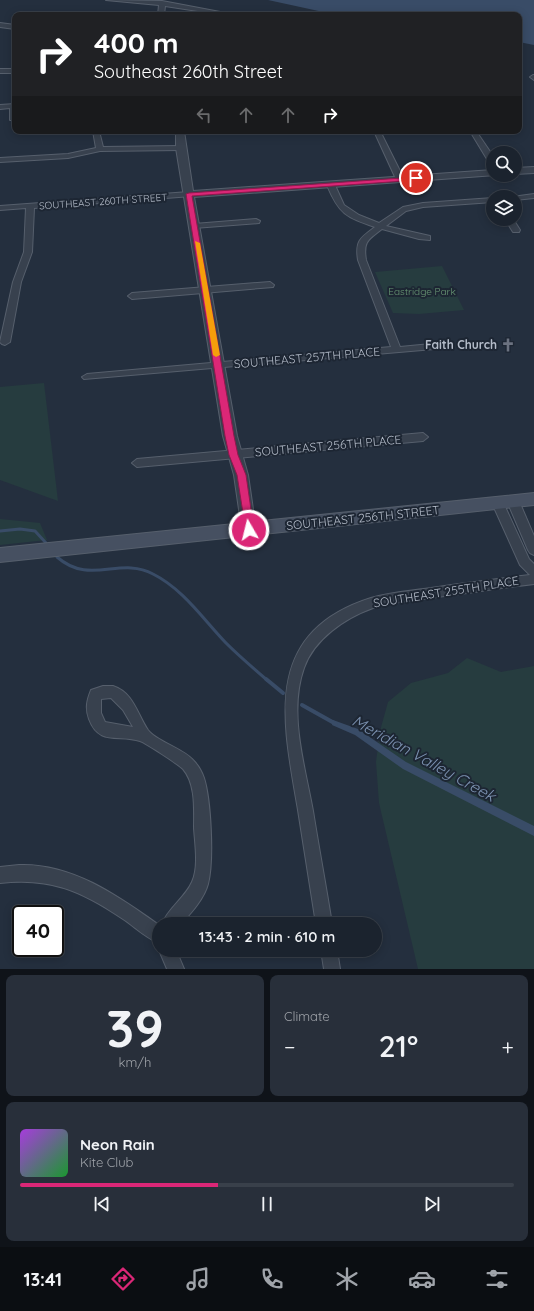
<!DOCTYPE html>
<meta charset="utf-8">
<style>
:root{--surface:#1b232e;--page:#282f3a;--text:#f1f3f6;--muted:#a0a4aa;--line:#39404a;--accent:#db2777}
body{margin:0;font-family:Quicksand,sans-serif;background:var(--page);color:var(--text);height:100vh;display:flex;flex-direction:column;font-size:15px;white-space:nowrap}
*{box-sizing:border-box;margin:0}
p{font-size:13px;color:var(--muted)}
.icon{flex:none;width:22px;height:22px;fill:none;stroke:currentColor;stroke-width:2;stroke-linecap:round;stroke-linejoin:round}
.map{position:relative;height:969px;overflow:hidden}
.sheet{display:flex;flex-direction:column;gap:6px;padding:6px;background:#0f1319;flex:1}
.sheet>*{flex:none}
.banner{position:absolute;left:12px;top:12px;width:510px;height:122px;border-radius:8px;box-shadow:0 2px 10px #0003,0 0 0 1px var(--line);background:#202124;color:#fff;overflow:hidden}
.tools{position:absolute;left:486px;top:146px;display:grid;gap:8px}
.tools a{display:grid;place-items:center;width:36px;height:36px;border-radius:50%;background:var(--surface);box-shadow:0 2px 10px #0003,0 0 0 1px var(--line);font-size:20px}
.speed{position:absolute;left:12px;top:905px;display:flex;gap:8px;font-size:20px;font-weight:700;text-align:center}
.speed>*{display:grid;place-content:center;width:52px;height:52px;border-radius:50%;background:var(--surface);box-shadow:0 2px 10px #0003,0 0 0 1px var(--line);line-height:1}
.speed .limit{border:2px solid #111;border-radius:6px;background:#fff;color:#111}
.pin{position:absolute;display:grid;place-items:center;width:34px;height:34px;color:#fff;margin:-17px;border:2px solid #fff;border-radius:50%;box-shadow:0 1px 4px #0007}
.me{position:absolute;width:44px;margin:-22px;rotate:352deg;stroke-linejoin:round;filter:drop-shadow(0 0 3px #0008)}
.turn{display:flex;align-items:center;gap:14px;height:84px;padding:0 16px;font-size:18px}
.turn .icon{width:52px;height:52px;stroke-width:2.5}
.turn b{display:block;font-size:28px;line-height:34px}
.lanes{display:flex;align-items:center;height:38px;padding:0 16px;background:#0003;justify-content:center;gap:20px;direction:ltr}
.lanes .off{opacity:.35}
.big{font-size:30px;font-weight:600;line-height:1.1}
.sheet .card{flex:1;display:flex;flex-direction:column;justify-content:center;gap:6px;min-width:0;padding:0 14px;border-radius:8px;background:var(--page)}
.sheet .dial{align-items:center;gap:0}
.dial b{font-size:52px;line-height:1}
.song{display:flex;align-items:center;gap:12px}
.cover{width:48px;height:48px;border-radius:6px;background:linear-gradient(135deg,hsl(280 70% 55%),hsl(130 70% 35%))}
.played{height:4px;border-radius:2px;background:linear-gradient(90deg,var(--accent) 40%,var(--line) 40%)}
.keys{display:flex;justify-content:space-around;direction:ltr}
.heat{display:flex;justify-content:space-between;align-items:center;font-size:22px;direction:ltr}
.sheet .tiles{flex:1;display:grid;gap:6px;grid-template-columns:1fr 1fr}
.card:last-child{grid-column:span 2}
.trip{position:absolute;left:152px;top:917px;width:230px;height:40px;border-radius:20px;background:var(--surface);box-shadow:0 2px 10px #0003,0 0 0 1px var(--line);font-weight:600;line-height:40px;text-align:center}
.dock{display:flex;height:64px;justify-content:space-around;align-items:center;background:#0b0e12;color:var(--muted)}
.dock .icon{width:28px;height:28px}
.dock .current{color:var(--accent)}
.dock b{font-size:18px;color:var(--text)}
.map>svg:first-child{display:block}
.green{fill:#263c3f}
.water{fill:#394c67}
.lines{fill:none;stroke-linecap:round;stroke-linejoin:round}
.stream-far1{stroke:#394c67;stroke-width:3}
.stream{stroke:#394c67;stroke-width:4}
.minor-casing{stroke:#565f6c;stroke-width:2}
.tertiary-casing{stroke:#565f6c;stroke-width:2}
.secondary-casing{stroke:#565f6c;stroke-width:2}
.minor{fill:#38414e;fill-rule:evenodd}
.tertiary{fill:#38414e;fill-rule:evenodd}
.secondary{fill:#465061;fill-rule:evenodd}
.route{fill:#db2777;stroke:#8e194d}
.slow{fill:#f59e0b}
.labels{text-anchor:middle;stroke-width:4;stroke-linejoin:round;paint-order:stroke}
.far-street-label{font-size:10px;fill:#b4bcc9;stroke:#1d2633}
.far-park-label{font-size:10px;fill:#6b9a76;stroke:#1d2633}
.poi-label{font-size:12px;font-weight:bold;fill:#b4bcc9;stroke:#1d2633;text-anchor:end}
.street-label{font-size:12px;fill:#b4bcc9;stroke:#1d2633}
.near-water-label{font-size:16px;font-style:italic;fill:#7c92b1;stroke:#1d2633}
</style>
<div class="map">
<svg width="534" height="969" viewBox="0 0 534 969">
<rect width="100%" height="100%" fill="#242f3e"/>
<!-- green -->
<g class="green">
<polygon points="442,266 464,310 419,314 393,313 375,272"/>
<polygon points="44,383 58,501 0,480 0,387"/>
<polygon points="0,519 40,523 47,540 0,545"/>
<polygon points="467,658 501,672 534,666 534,969 418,969 379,803 376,762 380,731 388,702 411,683 448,673"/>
</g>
<!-- water -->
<g class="water">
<polygon points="268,0 534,0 534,45 519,42 519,15 337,15"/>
<polygon points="333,720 358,729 406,762 534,826 534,836 403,769 355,735 332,725"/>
</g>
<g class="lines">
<!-- stream-far1 -->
<g class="stream-far1">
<polyline points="0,531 20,529 35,531 46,543"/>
<path d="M57,557C90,586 120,556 153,574C183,589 203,619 226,643C239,656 253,668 267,680"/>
</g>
<!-- stream -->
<g class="stream">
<polyline points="266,679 283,693"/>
<polyline points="302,705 336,724"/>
</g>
<!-- minor casing -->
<g class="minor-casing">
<g id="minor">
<polygon points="106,0 162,1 236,15 224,15 165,6 164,15 158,15 159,5"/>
<polygon points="0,23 15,25 15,29 0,27"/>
<polygon points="533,75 534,75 534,80 530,77"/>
<polygon points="15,104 15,120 10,120 10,108 0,109 0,105"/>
<polygon points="93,131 99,131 103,147 181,146 185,148 181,150 100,151 68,158 0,162 0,158 68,154 96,148"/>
<polygon points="374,131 380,131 404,179 403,181 396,179"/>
<polygon points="470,131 476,131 493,156 493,164 490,164"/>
<path d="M328,183H334L344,205L359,215L379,223L403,207L423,203L493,198V202L423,207L406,211L386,226L430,236V240L419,239L382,229C368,240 363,241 366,260L400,347L431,344L434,345L436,347L434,349L84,379L82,377L87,374L391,347L358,260C355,241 360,238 375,227C346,217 339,214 327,185Z"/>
<polygon points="189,192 192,192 192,196 34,208 32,252 21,282 10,342 5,345 2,344 0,342 13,282 24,252 26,208 0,210 0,206"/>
<polygon points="534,194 534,198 515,200 515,197 512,197"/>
<polygon points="256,219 260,221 259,223 194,228 190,226 194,224"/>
<polygon points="505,219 513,219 520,230 519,232 513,232"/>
<polygon points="270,282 274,285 273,287 132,299 128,296 132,293"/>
<polygon points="423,433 428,437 423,441 137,467 132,463 137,459"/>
<polygon points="513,497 517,498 519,501 534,536 534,555 530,553 528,550 507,501 509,498"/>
<path d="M498,499L502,500L529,559L534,564V584C499,588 464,594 429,598C411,601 391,602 373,608C345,618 314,639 304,668C288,713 305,766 313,811C319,849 326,886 332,924H316C310,886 304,848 298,810C283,722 261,633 371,598C391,592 411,591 431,588C464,583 497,579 530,575L520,565L492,503L494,500Z"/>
<path d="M113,686C134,693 137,714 148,730C156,741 184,749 193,760C198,765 202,772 204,778C211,800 214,861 208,884C204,899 191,913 181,924H162C168,908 185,898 192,882C199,867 195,844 194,828C194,809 196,784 183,769C179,765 146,743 140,741C118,734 99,746 89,719C85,708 87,700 91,690L103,686ZM111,698L123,710L133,727L105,722L101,713V699Z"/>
<path d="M19,865C72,863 118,896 159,925V943C146,938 135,927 123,919C82,891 50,877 0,883V867Z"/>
<polygon points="159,950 176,950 184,969 167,969"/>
<polygon points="321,950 337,950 340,969 324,969"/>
</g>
</g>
<!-- tertiary casing -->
<g class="tertiary-casing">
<g id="tertiary">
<rect x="0" y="69" width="15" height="4"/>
<polygon points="176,131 184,131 193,191 493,170 493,175 496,175 194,197 237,436 248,475 256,530 254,534 249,536 244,534 242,530 234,475 223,436 176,148"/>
<polygon points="534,167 534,173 515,174 515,168"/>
</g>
</g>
<!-- secondary casing -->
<g class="secondary-casing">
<polygon id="secondary" points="534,493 534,505 0,562 0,548"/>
</g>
<!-- minor -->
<use href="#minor" class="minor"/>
<!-- tertiary -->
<use href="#tertiary" class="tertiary"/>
<!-- secondary -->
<use href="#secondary" class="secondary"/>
</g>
<!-- route -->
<polygon class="route" points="416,177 419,178 418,180 192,196 234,436 238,455 246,475 254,530 249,533 246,532 237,475 229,455 225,436 186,194 189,193"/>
<!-- slow -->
<polygon class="slow" points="195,241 200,243 220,355 216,357 213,355"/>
<!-- icons -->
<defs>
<g id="church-bare" transform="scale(1.08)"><path d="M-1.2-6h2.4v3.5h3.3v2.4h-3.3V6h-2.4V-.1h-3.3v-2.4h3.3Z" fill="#6b7280" stroke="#1d2633" stroke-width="2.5" paint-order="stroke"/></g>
</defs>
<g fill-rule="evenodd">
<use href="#church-bare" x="508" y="345"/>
</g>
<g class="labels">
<!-- far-street labels -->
<g class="far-street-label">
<text transform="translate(103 201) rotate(-4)" y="4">SOUTHEAST 260TH STREET</text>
</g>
<!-- far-park labels -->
<g class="far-park-label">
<text x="422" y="295">Eastridge Park</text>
</g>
<!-- poi labels -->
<g class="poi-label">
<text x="497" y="349">Faith Church</text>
</g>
<!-- street labels -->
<g class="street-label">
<text transform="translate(307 358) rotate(-5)" y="4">SOUTHEAST 257TH PLACE</text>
<text transform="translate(328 446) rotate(-5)" y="4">SOUTHEAST 256TH PLACE</text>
<text transform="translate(363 518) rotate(-6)" y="4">SOUTHEAST 256TH STREET</text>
<text transform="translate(446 592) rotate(-9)" y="4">SOUTHEAST 255TH PLACE</text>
</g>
<!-- near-water labels -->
<g class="near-water-label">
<text transform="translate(424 758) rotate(29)" y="6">Meridian Valley Creek</text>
</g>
</g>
</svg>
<div class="tools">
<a><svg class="icon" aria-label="search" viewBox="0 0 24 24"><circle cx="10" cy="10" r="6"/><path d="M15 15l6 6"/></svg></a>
<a><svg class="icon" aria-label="layers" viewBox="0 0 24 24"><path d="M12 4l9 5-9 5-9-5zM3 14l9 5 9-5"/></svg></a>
</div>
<div class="speed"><div class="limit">40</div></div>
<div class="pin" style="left:416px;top:178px;background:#d93025"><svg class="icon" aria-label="arrive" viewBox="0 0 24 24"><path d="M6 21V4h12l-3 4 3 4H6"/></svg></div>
<svg class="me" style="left:249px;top:530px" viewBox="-20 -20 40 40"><circle r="17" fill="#db2777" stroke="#fff" stroke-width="3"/><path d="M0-11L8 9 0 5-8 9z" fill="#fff"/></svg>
<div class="trip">13:43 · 2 min · 610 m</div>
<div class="banner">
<div class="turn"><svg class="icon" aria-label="right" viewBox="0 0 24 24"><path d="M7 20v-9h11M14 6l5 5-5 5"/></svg><div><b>400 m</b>Southeast 260th Street</div></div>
<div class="lanes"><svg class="icon off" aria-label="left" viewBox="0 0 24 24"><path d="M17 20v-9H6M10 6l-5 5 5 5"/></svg><svg class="icon off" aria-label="ahead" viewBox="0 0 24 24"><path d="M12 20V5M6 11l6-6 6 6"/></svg><svg class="icon off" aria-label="ahead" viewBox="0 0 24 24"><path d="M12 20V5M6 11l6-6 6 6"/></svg><svg class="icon" aria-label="right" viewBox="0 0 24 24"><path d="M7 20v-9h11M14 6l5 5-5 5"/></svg></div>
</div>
</div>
<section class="sheet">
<div class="tiles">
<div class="card dial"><b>39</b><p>km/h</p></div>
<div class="card"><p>Climate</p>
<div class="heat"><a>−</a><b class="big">21°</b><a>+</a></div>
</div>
<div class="card">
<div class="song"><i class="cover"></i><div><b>Neon Rain</b><p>Kite Club</p></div></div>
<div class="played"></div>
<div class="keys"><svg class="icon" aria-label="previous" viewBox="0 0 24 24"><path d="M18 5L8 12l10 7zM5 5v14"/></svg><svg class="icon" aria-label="pause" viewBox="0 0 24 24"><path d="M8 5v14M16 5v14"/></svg><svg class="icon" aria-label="next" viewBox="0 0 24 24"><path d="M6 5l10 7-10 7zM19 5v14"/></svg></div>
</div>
</div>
</section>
<nav class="dock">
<b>13:41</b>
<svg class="icon current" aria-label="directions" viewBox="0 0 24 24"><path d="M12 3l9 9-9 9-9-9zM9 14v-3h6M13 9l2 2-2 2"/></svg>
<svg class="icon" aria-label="music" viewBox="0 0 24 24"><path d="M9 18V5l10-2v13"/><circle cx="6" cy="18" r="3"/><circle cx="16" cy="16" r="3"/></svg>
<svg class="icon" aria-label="phone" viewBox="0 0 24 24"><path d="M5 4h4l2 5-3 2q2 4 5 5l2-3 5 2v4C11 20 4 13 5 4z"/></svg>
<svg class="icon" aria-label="climate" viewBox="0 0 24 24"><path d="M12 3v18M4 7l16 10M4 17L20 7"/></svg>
<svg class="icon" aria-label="car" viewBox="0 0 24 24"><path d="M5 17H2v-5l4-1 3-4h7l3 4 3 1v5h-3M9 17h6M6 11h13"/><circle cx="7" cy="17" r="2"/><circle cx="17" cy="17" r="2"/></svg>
<svg class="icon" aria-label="filters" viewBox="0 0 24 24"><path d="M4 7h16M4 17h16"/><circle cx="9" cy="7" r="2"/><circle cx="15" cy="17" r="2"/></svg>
</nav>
